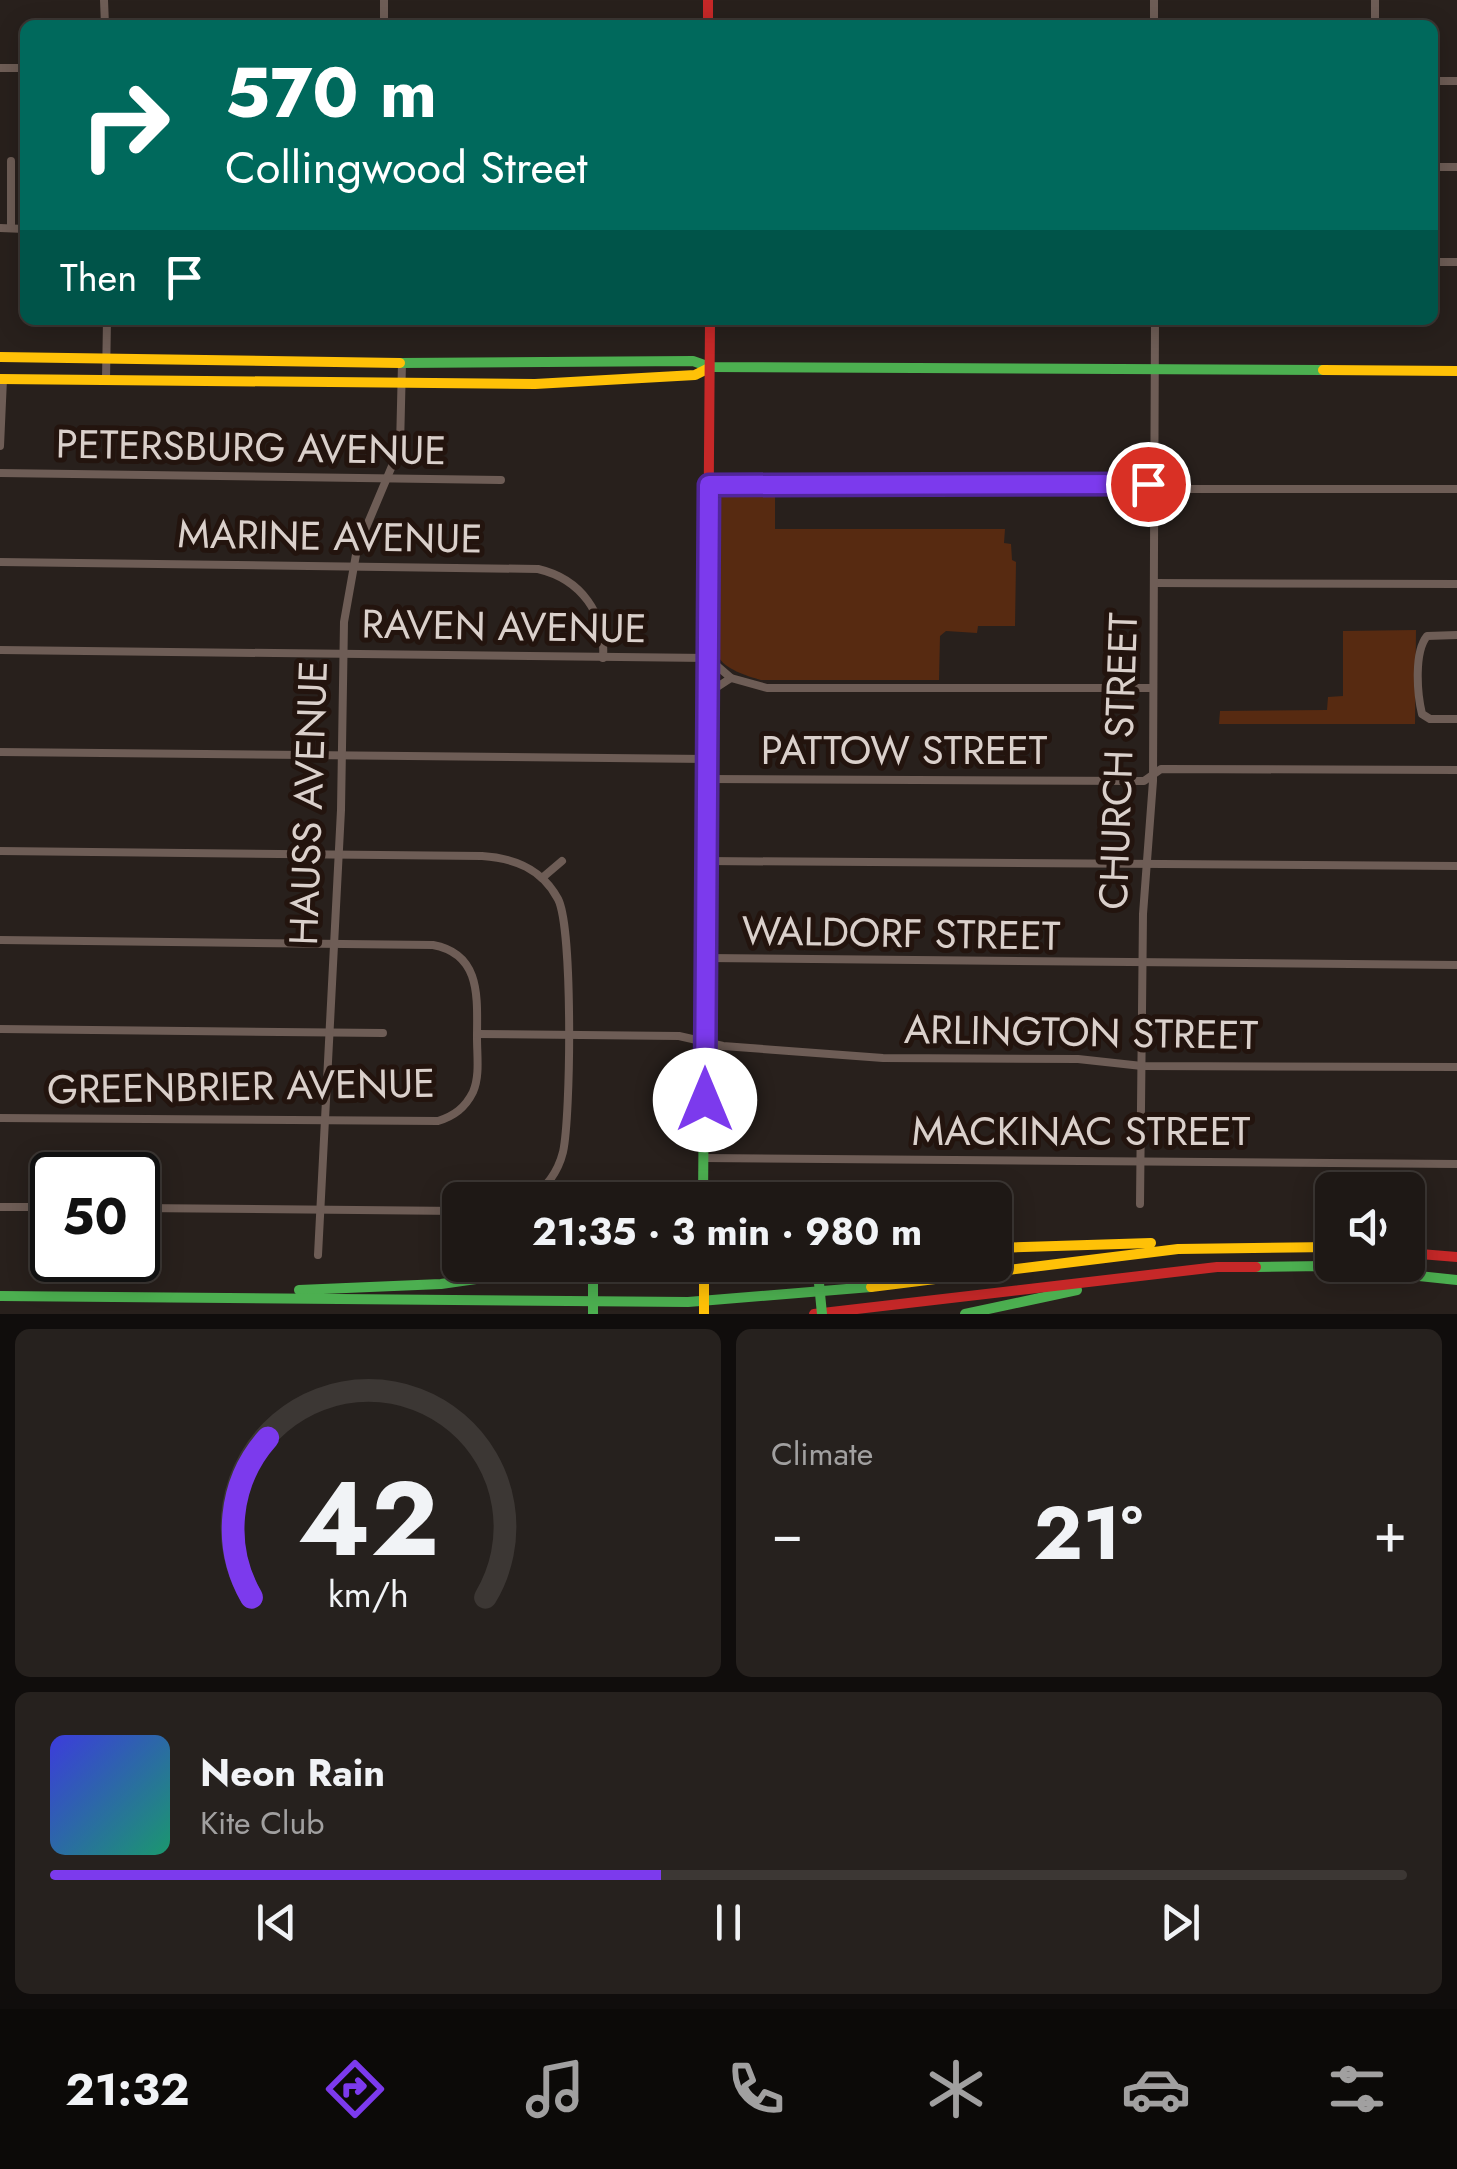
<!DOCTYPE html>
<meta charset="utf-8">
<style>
:root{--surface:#1e1815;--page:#26211e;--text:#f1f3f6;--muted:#a1a0a0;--line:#3c3734;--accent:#7c3aed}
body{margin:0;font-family:Jost,sans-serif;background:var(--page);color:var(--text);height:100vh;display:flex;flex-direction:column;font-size:38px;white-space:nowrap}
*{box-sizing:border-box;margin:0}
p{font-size:32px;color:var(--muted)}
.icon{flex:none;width:55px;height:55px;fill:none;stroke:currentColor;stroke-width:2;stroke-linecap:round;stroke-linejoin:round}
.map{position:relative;height:1314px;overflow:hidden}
.side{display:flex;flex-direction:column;gap:15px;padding:15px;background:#100d0c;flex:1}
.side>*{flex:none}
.guide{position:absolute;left:20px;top:20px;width:1418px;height:305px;border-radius:15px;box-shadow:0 5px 25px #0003,0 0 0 2px var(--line);background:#00695c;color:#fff;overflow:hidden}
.fabs{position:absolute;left:1315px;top:1172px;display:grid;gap:20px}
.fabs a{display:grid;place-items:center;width:110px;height:110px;border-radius:15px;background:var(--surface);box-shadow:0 5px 25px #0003,0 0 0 2px var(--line);font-size:50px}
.speed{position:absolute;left:30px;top:1152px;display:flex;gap:20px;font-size:50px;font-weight:700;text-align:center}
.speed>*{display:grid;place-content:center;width:130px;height:130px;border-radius:50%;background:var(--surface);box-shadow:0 5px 25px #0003,0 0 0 2px var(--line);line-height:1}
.speed .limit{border:5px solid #111;border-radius:15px;background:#fff;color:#111}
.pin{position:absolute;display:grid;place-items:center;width:85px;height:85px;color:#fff;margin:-42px;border:5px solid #fff;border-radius:50%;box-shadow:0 2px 10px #0007}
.me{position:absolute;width:110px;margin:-55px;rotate:0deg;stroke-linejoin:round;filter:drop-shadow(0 0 8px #0008)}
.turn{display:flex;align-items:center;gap:35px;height:210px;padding:0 40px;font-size:45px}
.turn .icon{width:130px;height:130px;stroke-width:2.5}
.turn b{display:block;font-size:70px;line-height:85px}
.then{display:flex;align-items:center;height:95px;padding:0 40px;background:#0003;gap:20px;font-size:38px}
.big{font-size:75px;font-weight:700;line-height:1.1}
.side .tile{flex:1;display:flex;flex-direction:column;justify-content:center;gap:15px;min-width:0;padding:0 35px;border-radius:15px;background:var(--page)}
.side .dial{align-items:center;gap:0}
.dial svg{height:260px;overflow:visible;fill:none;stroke:var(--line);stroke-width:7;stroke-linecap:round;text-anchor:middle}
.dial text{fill:var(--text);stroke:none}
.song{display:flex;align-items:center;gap:30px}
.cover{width:120px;height:120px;border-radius:15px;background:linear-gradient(135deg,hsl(240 70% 55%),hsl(160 70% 35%))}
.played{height:10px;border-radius:5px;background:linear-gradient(90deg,var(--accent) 45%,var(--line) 45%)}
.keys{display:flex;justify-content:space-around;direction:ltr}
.heat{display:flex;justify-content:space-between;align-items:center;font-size:55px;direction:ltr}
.side .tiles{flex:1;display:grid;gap:15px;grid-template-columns:1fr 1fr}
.tile:last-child{grid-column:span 2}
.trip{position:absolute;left:442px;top:1182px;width:570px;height:100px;border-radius:15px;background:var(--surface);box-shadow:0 5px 25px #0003,0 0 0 2px var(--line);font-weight:700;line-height:100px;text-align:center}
.dock{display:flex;height:160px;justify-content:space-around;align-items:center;background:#0c0a08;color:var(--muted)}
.dock .icon{width:70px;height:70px}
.dock .selected{color:var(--accent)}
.dock b{font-size:45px;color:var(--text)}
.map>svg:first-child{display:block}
.grass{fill:#572a11}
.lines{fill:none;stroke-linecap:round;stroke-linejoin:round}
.street{stroke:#6e5d56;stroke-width:8}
.fast{stroke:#4caf50;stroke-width:10}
.slow{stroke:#ffc107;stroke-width:10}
.jam{stroke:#c62828;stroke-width:10}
.fast-bridge{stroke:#4caf50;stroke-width:10}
.slow-bridge{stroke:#ffc107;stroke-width:10}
.route-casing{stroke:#51269a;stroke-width:25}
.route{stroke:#7c3aed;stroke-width:18}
.labels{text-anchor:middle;stroke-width:10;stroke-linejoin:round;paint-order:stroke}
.street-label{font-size:40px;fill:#dad0cb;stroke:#23140e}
</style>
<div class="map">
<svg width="1457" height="1314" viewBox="0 0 1457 1314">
<rect width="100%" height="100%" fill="#28201c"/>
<!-- grass -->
<g class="grass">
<path d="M725,490L775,493V529H1005L1004,543L1011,544L1012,560L1016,562L1015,626H978L977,633L946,631L940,636L939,680H761C747,676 724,669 718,656L720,497Z"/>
<polygon points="1416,630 1415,724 1219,724 1220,711 1327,710 1328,697 1343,696 1343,631"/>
</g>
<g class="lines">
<!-- street -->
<g class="street">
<polyline points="104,0 105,25"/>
<polyline points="384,0 384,25"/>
<polyline points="1154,0 1154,25"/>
<polyline points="1375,0 1375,25"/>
<polyline points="0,68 25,68"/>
<polyline points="1432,81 1457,81"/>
<polyline points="11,161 11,228"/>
<polyline points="1432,167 1457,167"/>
<polyline points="0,228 25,229"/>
<polyline points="1432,262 1457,262"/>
<polyline points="106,379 107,320"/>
<polyline points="0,446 3,379"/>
<polyline points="0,473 501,480"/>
<polyline points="709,485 1148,484 1162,489 1457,489"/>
<path d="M0,562L538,569C581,579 606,614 603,658"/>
<polyline points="1154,583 1457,584"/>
<path d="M1457,635L1427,636C1414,652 1417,693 1422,714L1430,719H1457"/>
<polyline points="0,650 708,658 731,678 708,693"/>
<polyline points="731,678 767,688 1153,688"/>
<polyline points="0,752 708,759"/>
<polyline points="708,779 1144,781 1161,769 1457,770"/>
<path d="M0,851L482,856C515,858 542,869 558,899C573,928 571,1116 563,1152C558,1172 545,1189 528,1200"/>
<polyline points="707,861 1457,866"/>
<polyline points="542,878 562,861"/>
<path d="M0,940L433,945C482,954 477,999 477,1038C477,1056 480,1076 473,1092C465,1108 454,1116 438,1121L0,1118"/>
<polyline points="706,958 1457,965"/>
<polyline points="0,1029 383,1033"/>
<polyline points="477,1034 679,1036 723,1046 883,1058 1078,1059 1142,1066 1457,1067"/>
<polyline points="704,1158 1457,1164"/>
<polyline points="1140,1204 1143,914 1153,781 1155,320"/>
<polyline points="0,1207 52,1207"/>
<polyline points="138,1208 460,1211"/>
<polyline points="318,1255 341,810 344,622 357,549 400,447 402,363"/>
</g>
<!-- fast -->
<g class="fast">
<polyline points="400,363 693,361 710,367 1323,370"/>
<polyline points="703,1200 707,723"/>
<polyline points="1256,1267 1324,1266 1457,1280"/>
<polyline points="299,1290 441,1284 553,1268 719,1265"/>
<polyline points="0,1296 688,1302 871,1287"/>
<polyline points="965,1314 1077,1290"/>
</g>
<!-- slow -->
<g class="slow">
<polyline points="0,357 400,363"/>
<polyline points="1323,370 1457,371"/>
<polyline points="0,379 535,384 695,375 709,368"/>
<polyline points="995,1248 1151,1243"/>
<polyline points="871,1287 1178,1249 1332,1247"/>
</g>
<!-- jam -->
<g class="jam">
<polyline points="708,0 708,25"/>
<polyline points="707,723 710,320"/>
<polyline points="1408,1253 1457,1257"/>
<polyline points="814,1314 1217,1267 1256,1267"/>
</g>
<!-- fast-bridge -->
<g class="fast-bridge">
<polyline points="818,1273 822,1314"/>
<polyline points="593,1282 593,1314"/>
</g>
<!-- slow-bridge -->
<polyline class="slow-bridge" points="704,1281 704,1314"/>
</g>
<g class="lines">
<!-- route casing -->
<g class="route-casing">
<polyline id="route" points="705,1100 709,485 1148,484"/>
</g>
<!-- route -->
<use href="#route" class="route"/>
</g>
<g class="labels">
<!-- street labels -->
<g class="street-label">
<text transform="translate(251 447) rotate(1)" y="14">PETERSBURG AVENUE</text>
<text transform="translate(330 536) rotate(1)" y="14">MARINE AVENUE</text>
<text transform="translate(504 626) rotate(1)" y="14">RAVEN AVENUE</text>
<text x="904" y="764">PATTOW STREET</text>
<text transform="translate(1118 761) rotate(-88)" y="14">CHURCH STREET</text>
<text transform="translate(308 803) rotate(-88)" y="14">HAUSS AVENUE</text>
<text transform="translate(901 933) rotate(1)" y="14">WALDORF STREET</text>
<text transform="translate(1081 1032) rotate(1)" y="14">ARLINGTON STREET</text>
<text transform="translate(241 1086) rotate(-1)" y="14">GREENBRIER AVENUE</text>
<text x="1081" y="1145">MACKINAC STREET</text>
</g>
</g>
</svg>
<div class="fabs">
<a><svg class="icon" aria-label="sound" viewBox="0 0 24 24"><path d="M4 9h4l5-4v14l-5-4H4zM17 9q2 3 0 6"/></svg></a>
</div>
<div class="speed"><div class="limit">50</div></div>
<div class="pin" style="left:1148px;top:484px;background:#d93025"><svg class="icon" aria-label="arrive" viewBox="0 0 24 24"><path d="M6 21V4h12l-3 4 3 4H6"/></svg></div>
<svg class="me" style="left:705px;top:1100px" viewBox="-20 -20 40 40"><circle r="19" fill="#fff"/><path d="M0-13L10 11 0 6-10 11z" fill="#7c3aed"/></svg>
<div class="trip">21:35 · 3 min · 980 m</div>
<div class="guide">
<div class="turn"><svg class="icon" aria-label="right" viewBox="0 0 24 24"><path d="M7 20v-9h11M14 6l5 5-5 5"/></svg><div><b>570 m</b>Collingwood Street</div></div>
<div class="then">Then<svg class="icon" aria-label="arrive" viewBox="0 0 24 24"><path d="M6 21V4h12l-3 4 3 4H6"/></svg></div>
</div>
</div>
<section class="side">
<div class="tiles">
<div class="tile dial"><svg viewBox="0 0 100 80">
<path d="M14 69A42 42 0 1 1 86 69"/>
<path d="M14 69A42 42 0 0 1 19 20" stroke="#7c3aed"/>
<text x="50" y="56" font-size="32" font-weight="700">42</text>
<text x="50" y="72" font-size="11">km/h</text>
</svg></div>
<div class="tile"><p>Climate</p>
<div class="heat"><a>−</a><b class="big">21°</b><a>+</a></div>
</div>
<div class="tile">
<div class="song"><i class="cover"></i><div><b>Neon Rain</b><p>Kite Club</p></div></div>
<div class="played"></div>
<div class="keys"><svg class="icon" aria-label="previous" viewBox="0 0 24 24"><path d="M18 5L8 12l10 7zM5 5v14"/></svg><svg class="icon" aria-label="pause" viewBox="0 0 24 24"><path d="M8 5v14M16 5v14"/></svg><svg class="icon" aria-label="next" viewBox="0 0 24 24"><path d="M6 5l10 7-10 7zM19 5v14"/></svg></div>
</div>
</div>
</section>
<nav class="dock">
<b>21:32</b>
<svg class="icon selected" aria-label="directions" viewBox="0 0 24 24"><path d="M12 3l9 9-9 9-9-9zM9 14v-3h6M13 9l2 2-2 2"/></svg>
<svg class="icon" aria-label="music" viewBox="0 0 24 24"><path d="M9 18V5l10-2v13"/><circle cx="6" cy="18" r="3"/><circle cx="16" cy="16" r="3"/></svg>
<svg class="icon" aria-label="phone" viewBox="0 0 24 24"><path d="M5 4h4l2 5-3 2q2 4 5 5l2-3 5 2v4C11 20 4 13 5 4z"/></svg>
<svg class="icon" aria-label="climate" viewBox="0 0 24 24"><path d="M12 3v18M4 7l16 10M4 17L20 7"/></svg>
<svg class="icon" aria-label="car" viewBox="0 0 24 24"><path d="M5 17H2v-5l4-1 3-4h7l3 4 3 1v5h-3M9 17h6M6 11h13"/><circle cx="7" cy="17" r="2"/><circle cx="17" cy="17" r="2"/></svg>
<svg class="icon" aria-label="filters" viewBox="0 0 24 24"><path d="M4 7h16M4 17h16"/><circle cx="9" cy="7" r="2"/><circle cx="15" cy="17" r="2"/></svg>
</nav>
